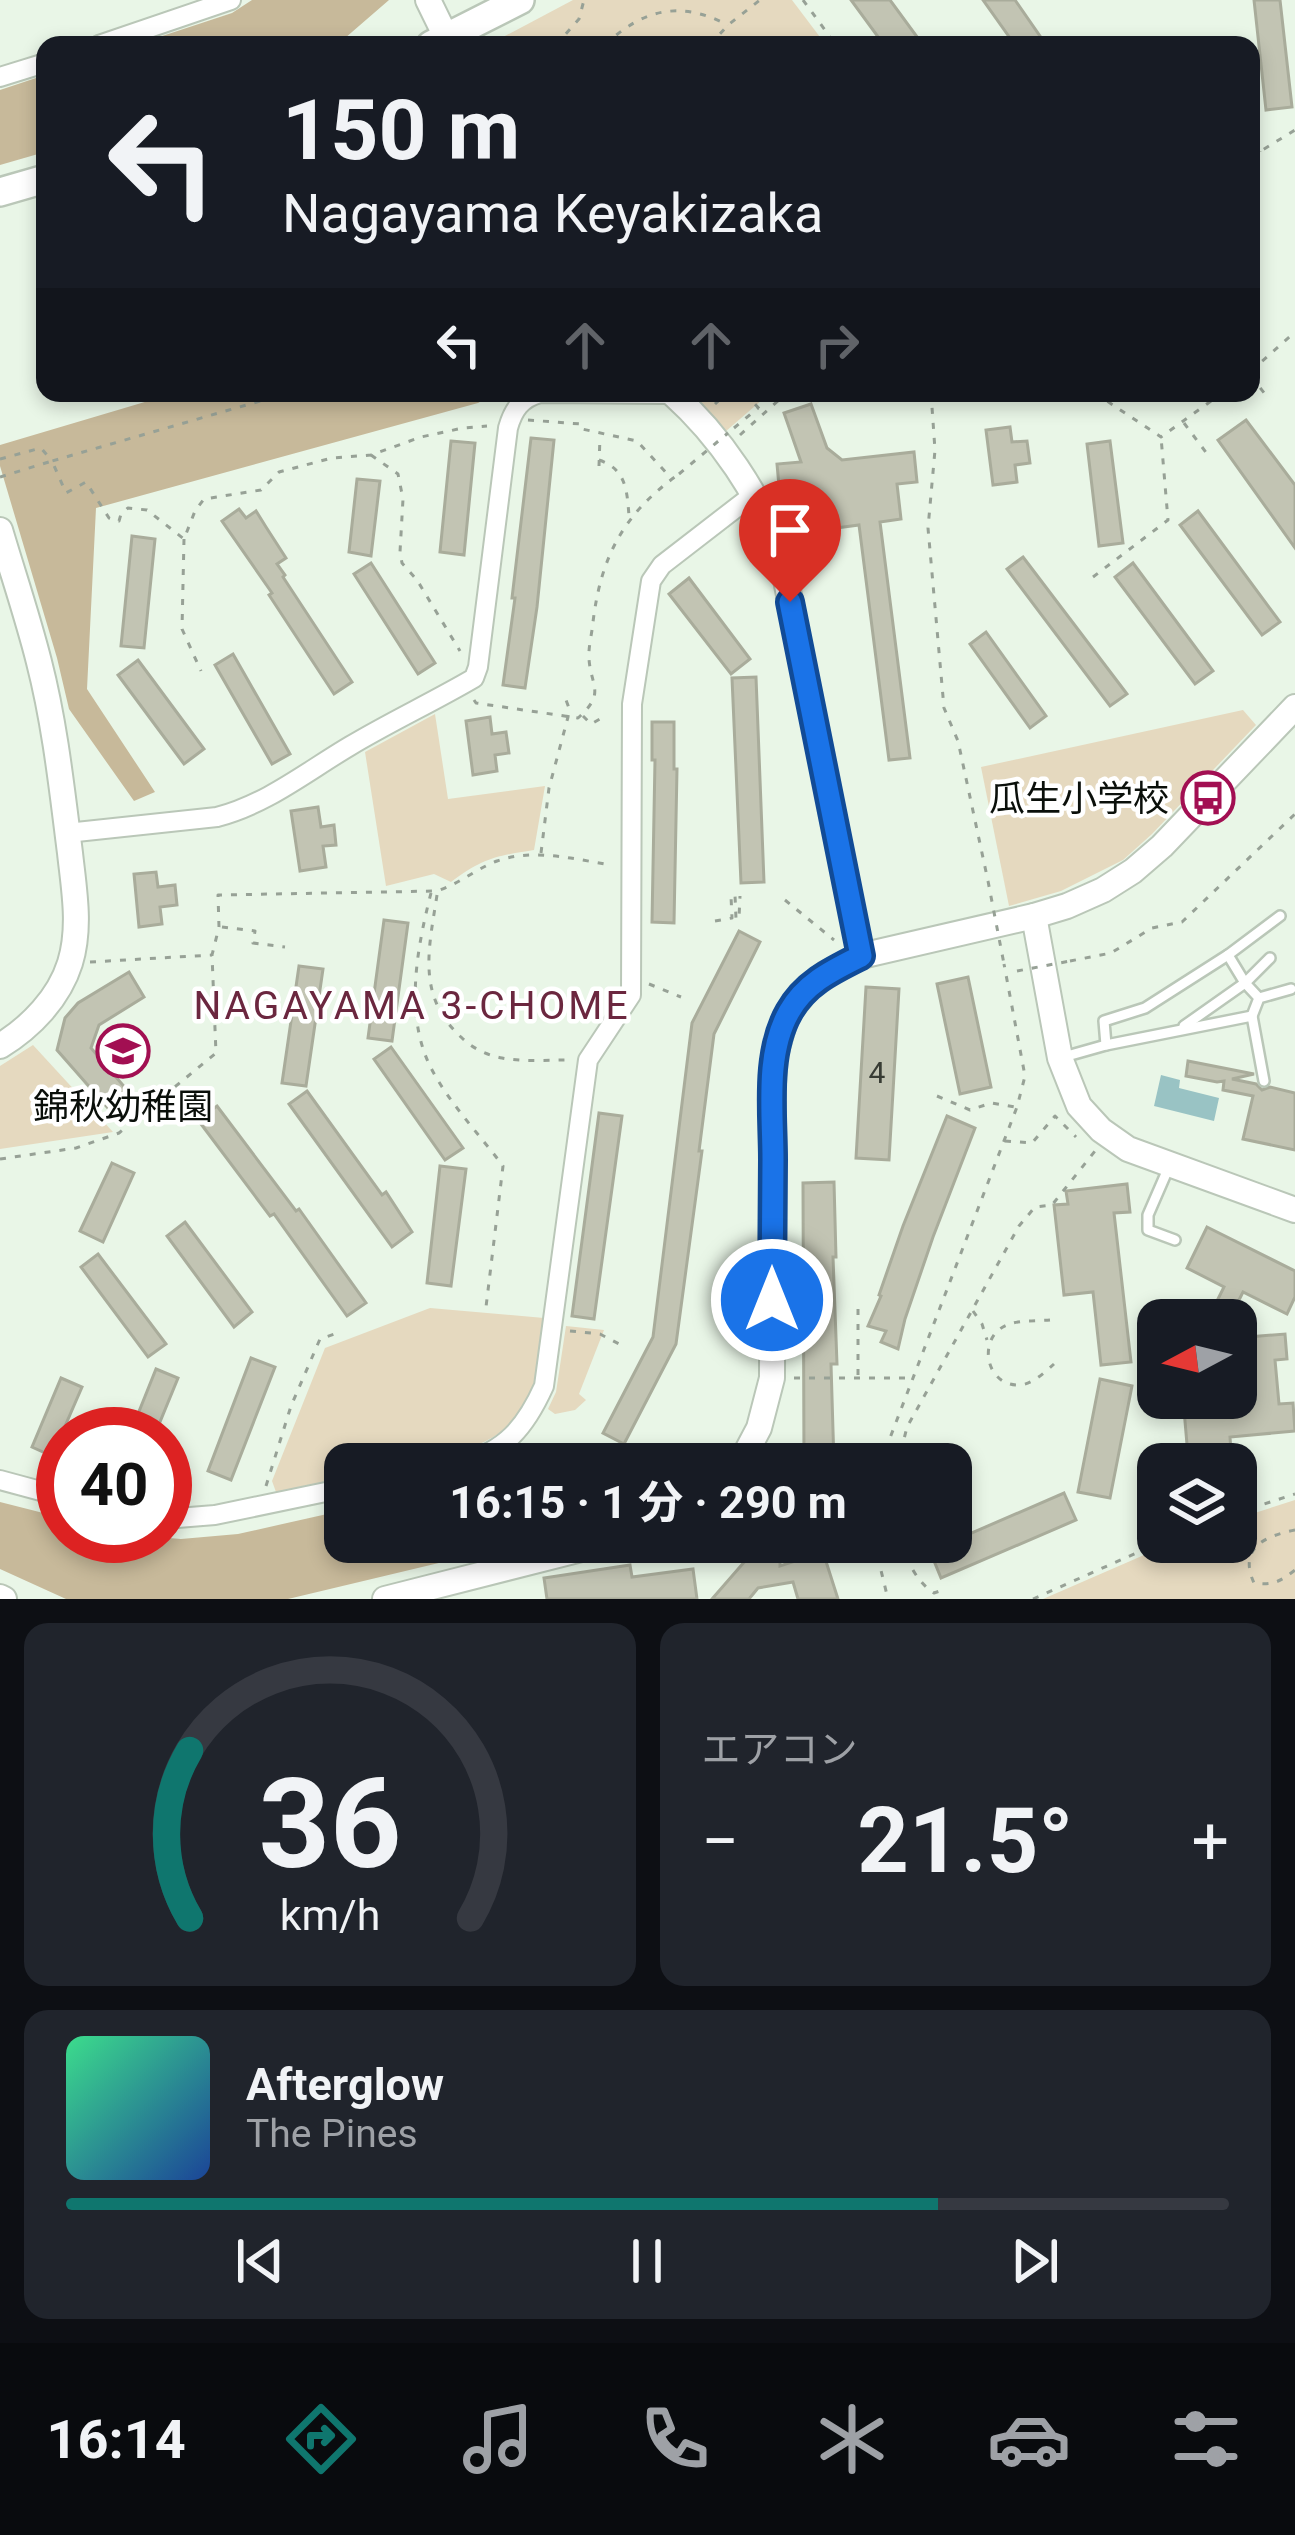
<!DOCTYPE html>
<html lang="ja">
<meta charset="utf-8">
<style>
:root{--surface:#171b24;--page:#20242c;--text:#f1f3f6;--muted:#9ea1a6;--line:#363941;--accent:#0f766e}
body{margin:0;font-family:Roboto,"Noto Sans JP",sans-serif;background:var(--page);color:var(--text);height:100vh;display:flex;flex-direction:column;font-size:45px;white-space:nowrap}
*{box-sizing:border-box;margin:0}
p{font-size:39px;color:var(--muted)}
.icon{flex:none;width:66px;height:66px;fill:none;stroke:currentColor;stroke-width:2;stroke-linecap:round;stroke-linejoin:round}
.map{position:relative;height:1599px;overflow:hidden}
.side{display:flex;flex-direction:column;gap:24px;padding:24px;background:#0d0f14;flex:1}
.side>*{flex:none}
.banner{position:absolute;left:36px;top:36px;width:1224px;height:366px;border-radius:24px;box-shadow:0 6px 18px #0003;background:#171b24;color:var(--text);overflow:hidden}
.needle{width:78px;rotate:263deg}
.fabs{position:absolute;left:1137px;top:1299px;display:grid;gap:24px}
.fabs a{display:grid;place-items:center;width:120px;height:120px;border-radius:24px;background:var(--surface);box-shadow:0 6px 18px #0003;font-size:60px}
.speed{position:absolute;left:36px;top:1407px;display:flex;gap:24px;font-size:60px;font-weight:700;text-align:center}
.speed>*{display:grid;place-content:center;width:156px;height:156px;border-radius:50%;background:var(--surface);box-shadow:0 6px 18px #0003;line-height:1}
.speed .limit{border:18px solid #d22;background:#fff;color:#111}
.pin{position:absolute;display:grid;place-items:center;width:102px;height:102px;color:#fff;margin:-123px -51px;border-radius:50% 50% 50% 0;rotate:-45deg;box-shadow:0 0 12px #0007}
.pin .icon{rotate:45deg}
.me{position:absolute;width:132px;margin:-66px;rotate:0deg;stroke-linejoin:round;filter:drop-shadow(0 0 9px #0008)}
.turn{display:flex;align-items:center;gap:42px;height:252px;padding:0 48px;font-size:54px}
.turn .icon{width:156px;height:156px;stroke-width:2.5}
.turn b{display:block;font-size:84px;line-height:102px}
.lanes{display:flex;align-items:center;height:114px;padding:0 48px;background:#0003;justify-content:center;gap:60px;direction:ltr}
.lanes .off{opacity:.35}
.big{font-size:90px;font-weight:700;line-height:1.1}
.side .card{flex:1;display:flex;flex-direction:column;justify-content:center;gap:18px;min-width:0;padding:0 42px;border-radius:24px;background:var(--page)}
.side .dial{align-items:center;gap:0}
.dial svg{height:312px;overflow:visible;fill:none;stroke:var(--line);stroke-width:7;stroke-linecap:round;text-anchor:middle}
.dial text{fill:var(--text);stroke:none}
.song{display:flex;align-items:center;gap:36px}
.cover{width:144px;height:144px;border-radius:18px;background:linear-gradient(135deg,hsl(150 70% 55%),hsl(220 70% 35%))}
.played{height:12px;border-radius:6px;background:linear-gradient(90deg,var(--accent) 75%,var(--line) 75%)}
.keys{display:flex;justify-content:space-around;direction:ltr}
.heat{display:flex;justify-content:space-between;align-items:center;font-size:66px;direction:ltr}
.side .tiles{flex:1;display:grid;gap:24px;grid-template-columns:1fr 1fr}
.card:last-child{grid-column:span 2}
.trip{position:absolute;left:324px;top:1443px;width:648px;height:120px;border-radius:24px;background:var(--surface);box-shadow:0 6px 18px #0003;font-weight:700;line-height:120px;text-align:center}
.tab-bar{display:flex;height:192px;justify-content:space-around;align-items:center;background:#090b0e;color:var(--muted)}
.tab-bar .icon{width:84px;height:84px}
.tab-bar .on{color:var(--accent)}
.tab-bar b{font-size:54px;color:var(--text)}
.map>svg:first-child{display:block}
.green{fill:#e5d9bf}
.forest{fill:#c7b99a}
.water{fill:#99c3c4}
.building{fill:#c2c4b3;stroke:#a9ac9b;stroke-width:3}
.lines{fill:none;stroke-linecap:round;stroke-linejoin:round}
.lane-casing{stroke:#bac7b8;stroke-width:14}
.street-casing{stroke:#bac7b8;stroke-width:22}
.secondary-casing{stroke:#bac7b8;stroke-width:28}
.primary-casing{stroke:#bac7b8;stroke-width:32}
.path{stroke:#97a196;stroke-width:3;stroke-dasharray:6 9;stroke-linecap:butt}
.lane{stroke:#fff;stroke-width:9}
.street{stroke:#fff;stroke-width:18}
.secondary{stroke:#fff;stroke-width:24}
.primary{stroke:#fff;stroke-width:27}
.path-bridge{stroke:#97a196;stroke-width:3;stroke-dasharray:6 9;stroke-linecap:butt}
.route-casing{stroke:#114b97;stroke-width:30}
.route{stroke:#1a73e8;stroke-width:21}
.labels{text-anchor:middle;stroke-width:9;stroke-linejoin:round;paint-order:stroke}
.number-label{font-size:30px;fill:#383c34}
.poi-label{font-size:36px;fill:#0a0f0a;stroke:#fff;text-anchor:end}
.neighbourhood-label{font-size:39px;letter-spacing:3px;fill:#6b273f;stroke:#fff}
</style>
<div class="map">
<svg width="1295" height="1599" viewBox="0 0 1295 1599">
<rect width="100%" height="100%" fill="#e9f6e7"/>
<!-- green -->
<g class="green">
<polygon points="573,0 792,0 826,45 488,45"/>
<polygon points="682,393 770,393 718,438"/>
<polygon points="1243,710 1256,725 1152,834 1123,860 1061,891 1009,906 981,767"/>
<path d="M435,714L448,799L545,786L534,850C496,856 483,858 451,882L434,874L386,886L365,752Z"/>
<polygon points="33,1045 113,1132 0,1149 0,1066"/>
<path d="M430,1308L544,1318C542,1339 542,1363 536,1383C514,1460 410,1464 345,1464V1477L276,1492L272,1481L325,1348Z"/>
<polygon points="566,1326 604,1330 579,1394 586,1400 575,1410 555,1414 548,1409 556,1392"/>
<polygon points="1295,1500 1295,1599 1043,1599 1174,1542 1236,1542 1236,1519"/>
</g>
<!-- forest -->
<g class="forest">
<polygon points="252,0 389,0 337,45 135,45 232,13"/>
<polygon points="45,75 45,152 0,165 0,90"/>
<polygon points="175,393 496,393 478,403 96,508 87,689 155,792 134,801 69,709 57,658 0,466 0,445"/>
<polygon points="0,1502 63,1518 63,1536 146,1536 181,1539 238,1534 345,1510 345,1542 527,1542 288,1599 66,1599 0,1569"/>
</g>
<!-- water -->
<polygon class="water" points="1161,1075 1180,1080 1179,1088 1219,1098 1214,1121 1154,1106"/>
<!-- building -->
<g class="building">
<polygon points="851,0 890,0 923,45 884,45"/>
<polygon points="983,0 1015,0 1042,39 1034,45 1015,45"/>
<polygon points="1254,0 1280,0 1292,107 1266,110"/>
<polygon points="811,404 827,448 842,460 914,452 917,482 897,484 901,519 880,522 910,758 889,760 859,525 806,532 801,495 780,497 777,464 801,462 784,413"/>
<polygon points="1246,420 1295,485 1295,548 1218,440"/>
<polygon points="1010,427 1012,442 1027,441 1030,463 1015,465 1017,482 993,485 986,430"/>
<polygon points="531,438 554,440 537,607 525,688 503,685 515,598 512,598"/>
<polygon points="451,441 475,443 464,555 440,552"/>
<polygon points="1110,441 1123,543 1099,546 1087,444"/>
<polygon points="357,479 380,481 371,556 349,552"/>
<polygon points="239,509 246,518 256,511 266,527 286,558 277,564 285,575 283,577 352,682 334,694 269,595 272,593 222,521"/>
<polygon points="1198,511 1280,622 1262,635 1180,525"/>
<polygon points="132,536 155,539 144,648 121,646"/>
<polygon points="1023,557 1127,694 1110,706 1007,569"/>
<polygon points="371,563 435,663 418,674 354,574"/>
<polygon points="1133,563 1213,671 1195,684 1115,577"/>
<polygon points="689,578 750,659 731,674 669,594"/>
<polygon points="986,632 1046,716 1030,728 970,644"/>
<polygon points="233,654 290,754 272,764 215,665"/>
<polygon points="138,660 204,749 184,764 118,675"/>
<polygon points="756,677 764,882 741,883 732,678"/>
<polygon points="490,717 492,734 506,732 509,753 495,755 497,771 473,775 466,721"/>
<polygon points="652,722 674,722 674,769 677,769 674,923 652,922 655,760 652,760"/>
<polygon points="318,807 321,827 334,825 336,845 323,846 326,867 300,871 291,811"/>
<polygon points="156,872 158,887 175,885 177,905 160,907 162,924 139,927 134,874"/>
<polygon points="384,920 408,923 392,1041 368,1038"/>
<polygon points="739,931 760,942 714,1034 699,1151 702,1151 676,1344 624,1444 603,1433 653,1337 692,1023"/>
<polygon points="299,966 323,969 306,1086 282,1083"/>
<polygon points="129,972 144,997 99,1025 91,1048 134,1098 114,1115 57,1050 65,1018 78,1003"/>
<polygon points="968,977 991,1087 960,1094 937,984"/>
<polygon points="866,987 899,989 889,1160 856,1158"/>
<polygon points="391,1047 463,1148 445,1160 374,1059"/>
<polygon points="1188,1061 1254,1074 1232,1079 1256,1084 1262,1090 1270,1087 1295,1093 1295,1150 1243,1139 1253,1096 1223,1090 1224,1081 1217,1082 1186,1076"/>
<polygon points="307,1091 382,1195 386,1192 412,1232 392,1247 289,1104"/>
<polygon points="217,1106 296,1211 299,1209 366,1303 347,1316 274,1214 270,1216 198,1120"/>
<polygon points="599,1113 622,1116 594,1319 572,1316"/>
<polygon points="947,1116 975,1128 933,1237 905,1319 898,1349 881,1342 886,1331 868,1326 881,1296 879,1295 903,1226"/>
<polygon points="112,1163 134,1173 103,1242 80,1231"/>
<polygon points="440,1166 466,1169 451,1286 427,1283"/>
<polygon points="834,1182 836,1257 833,1257 837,1364 831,1364 834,1464 804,1464 803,1183"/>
<polygon points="1127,1184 1130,1212 1114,1213 1131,1362 1101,1365 1093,1292 1064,1295 1054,1205 1068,1204 1066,1191"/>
<polygon points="185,1222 252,1312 234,1327 167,1236"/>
<polygon points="1207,1227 1295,1271 1295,1297 1287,1314 1243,1292 1229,1320 1221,1320 1217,1301 1224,1287 1187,1268"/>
<polygon points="98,1254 166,1344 148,1357 81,1267"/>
<polygon points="1285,1334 1287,1359 1275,1360 1279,1404 1293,1403 1295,1431 1230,1437 1231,1452 1188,1456 1183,1398 1236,1398 1236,1338"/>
<polygon points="251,1358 275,1367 231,1480 208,1471"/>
<polygon points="156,1369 178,1378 155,1434 130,1434"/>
<polygon points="61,1378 82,1387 52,1456 32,1447"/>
<polygon points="1100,1379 1132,1386 1110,1498 1078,1492"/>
<polygon points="1064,1493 1076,1520 941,1578 930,1551"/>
<polygon points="823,1552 838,1599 798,1599 793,1582 758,1588 749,1599 712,1599 746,1560 780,1557 780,1566"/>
<polygon points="630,1565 632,1577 693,1569 697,1599 547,1599 544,1578"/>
</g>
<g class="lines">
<!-- lane casing -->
<g class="lane-casing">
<g id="lane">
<polyline points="1259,998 1245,983 1228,955 1280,916"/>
<polyline points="1252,1016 1259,998 1291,989"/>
<polyline points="1184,1026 1245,983 1270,958"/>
<polyline points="1106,1045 1104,1021 1145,1008 1228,955"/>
<polyline points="1060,1058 1106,1045 1252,1016 1264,1081"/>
<polyline points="1168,1169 1148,1215 1148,1230 1175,1240"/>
</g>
</g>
<!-- street casing -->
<g class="street-casing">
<g id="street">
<polyline points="99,45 231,0"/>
<polyline points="0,77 45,63"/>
<path d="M67,833L217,817C267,804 306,772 350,746C390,722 433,702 474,678L478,667L508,428C513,410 521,398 540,393L673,394"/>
<path d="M461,1464C506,1450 525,1428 544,1386L588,1060L631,995L632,704L651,581L662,565L754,494"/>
<polyline points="0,1480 63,1497"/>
<polyline points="165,1519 215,1515 345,1488"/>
</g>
</g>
<!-- secondary casing -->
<g class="secondary-casing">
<g id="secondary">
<polyline points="428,0 450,45"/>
<path d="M672,393C720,436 760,495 781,555L861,956"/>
<path d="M0,530C13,574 28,618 39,662C55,724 62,790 70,853C74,890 81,927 70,963C59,998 31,1027 0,1046"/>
<polyline points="1034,916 1060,1058 1079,1106 1101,1130 1128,1149 1295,1210"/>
<polyline points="740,1464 759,1428 772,1378 773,1083 775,1055 786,1016 809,987 825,974 861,956 1034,916 1067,906 1103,890 1133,871 1162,846 1295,707"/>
<polyline points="0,1597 4,1599"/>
<polyline points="385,1599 609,1542"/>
</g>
</g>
<!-- primary casing -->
<g class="primary-casing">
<g id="primary">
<polyline points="431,45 520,0"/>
<polyline points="0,192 45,179"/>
</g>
</g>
<!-- path -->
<g class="path">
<polyline points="803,0 836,45"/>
<polyline points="556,45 579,19 584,0"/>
<path d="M605,45C643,9 680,0 728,25"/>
<polyline points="710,45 728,25 760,0"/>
<polyline points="1253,107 1260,152"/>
<polyline points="1251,157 1295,130"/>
<polyline points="1251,371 1295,332"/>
<polyline points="1251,376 1265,394"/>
<polyline points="745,393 763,413"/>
<polyline points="931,393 935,450 928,528 944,708 958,741 988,881"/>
<polyline points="1095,393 1161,437 1222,393"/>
<polyline points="715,404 727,393"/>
<polyline points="528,420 581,424 582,429 637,441 671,478"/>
<polyline points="1184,423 1211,459"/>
<polyline points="734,428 758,408"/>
<polyline points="740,435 780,399 795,393"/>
<polyline points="371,455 398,474 403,499 400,552 402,563 417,580 460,651"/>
<polyline points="0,459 41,448 52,461 288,393"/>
<path d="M599,460C626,469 627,490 629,516"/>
<polyline points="599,466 600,436"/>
<polyline points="0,477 52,461 66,493 86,482 109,518 119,521 121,514 128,508 147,510 184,539 195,511 204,499 261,490 279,472 332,458 371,455 421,437 463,428 487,426"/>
<polyline points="184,539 182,629 201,671"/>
<polyline points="1093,577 1168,520 1161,437"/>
<path d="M474,700L476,703L578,718C606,693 591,687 589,659C588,648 592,634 593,622C601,556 624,513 679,474"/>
<polyline points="583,716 591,724 607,715"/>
<polyline points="541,853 549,788 568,717 569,708 566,700"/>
<path d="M431,893C417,948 404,1015 431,1068C449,1103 480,1135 503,1166L486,1307"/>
<path d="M437,895C429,948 416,996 461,1037C472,1048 486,1055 502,1058C523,1062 547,1060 568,1060"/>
<polyline points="785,900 834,940"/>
<polyline points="715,921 732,918 731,896 735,895 736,919 739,918 740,896"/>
<polyline points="222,927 255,931 253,943 285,947"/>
<polyline points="1070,961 1111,953 1152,928 1182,922 1295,814"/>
<polyline points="90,962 212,955"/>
<polyline points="649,984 681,997"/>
<polyline points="937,1096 970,1110 991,1103 1015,1107"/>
<polyline points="1005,1141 1032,1143 1055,1116 1076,1137"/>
<path d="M0,1159L76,1148L119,1133L216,1053L212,955L219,927L218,895L437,891C459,884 476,869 497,861C533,848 574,859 611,865"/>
<polyline points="973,1311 982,1324 987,1340"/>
<path d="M1050,1320C1037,1321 1021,1320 1010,1324C976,1334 984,1387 1020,1385C1033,1384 1045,1372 1054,1364"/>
<polyline points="570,1331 600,1334 621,1345"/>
<polyline points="858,1375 858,1301"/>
<polyline points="794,1378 910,1378"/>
<polyline points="880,1464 1017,1107 1025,1076 1004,964"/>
<polyline points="895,1464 897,1448 903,1443 907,1427 1019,1226 1035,1207 1052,1205 1095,1151"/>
<polyline points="266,1486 291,1406 320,1339 340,1332"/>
<polyline points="1236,1513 1295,1494"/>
<path d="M1295,1530C1265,1536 1238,1548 1254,1583C1273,1586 1281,1581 1295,1570"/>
<polyline points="874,1542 888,1599"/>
<path d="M903,1542C905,1561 919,1584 934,1593L946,1589"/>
<polyline points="1033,1599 1161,1542"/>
</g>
<!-- lane -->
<use href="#lane" class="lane"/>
<!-- street -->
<use href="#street" class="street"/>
<!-- secondary -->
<use href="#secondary" class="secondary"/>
<!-- primary -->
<use href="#primary" class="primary"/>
<!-- path-bridge -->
<g class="path-bridge">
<polyline points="679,474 728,433"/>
<polyline points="988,881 1004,964"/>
<polyline points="1017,971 1070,961"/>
</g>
</g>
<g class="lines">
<!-- route casing -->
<g class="route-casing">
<path id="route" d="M772,1300C772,1253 773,1206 773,1159C773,1113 765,1054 789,1012C805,983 833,970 861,956L790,602"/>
</g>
<!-- route -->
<use href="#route" class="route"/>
</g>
<!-- icons -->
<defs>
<g id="bus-ring" transform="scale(2.7)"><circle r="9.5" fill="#fff" stroke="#a20f52" stroke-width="1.5"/><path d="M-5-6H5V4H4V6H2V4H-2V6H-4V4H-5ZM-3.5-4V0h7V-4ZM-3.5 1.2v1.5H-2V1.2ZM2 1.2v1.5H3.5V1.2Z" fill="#a20f52"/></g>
<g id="school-ring" transform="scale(2.7)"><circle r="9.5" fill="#fff" stroke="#a20f52" stroke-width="1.5"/><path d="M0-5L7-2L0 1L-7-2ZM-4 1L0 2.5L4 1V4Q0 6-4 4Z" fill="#a20f52"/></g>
</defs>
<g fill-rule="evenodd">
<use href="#bus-ring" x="1208" y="798"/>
<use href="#school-ring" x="123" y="1051"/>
</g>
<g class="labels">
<!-- number labels -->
<g class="number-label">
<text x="877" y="1083">4</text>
</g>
<!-- poi labels -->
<g class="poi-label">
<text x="1169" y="811">瓜生小学校</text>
<text x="123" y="1119" text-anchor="middle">錦秋幼稚園</text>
</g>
<!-- neighbourhood labels -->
<g class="neighbourhood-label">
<text x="412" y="1019">NAGAYAMA 3-CHOME</text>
</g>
</g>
</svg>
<div class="fabs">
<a><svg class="needle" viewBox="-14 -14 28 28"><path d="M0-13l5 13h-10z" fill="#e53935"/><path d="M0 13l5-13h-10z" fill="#9ea1a6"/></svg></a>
<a><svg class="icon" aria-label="layers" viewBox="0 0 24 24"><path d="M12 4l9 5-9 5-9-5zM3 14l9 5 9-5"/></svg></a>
</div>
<div class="speed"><div class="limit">40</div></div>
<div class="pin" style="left:790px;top:602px;background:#d93025"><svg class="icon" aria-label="arrive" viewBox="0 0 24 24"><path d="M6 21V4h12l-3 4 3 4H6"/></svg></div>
<svg class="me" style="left:772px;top:1300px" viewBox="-20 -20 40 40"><circle r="17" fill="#1a73e8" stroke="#fff" stroke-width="3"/><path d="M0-11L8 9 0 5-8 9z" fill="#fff"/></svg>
<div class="trip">16:15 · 1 分 · 290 m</div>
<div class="banner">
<div class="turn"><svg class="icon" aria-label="left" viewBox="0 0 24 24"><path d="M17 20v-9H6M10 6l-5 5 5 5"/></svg><div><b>150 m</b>Nagayama Keyakizaka</div></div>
<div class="lanes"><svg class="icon" aria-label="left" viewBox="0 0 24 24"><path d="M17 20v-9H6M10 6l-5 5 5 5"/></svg><svg class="icon off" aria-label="ahead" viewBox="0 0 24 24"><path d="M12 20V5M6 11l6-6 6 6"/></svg><svg class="icon off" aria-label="ahead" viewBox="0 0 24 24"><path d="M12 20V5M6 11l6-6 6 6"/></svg><svg class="icon off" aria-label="right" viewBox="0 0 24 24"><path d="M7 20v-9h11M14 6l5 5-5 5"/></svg></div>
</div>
</div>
<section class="side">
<div class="tiles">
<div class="card dial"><svg viewBox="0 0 100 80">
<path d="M14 69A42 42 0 1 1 86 69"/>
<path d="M14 69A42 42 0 0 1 14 26" stroke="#0f766e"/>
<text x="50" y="56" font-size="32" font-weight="700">36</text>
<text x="50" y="72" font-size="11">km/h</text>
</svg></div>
<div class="card"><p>エアコン</p>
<div class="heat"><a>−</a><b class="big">21.5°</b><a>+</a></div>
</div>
<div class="card">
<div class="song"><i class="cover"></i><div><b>Afterglow</b><p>The Pines</p></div></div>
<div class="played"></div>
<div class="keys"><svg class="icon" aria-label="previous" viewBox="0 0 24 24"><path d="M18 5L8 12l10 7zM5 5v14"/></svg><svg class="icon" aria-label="pause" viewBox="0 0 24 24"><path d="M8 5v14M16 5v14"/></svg><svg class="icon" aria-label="next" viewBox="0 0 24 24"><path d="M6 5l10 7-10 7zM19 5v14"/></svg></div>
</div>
</div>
</section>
<nav class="tab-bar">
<b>16:14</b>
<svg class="icon on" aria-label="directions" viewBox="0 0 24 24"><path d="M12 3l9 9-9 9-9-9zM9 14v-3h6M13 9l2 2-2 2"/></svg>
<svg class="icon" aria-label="music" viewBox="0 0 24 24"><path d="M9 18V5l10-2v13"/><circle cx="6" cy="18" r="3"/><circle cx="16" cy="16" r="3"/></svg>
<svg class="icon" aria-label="phone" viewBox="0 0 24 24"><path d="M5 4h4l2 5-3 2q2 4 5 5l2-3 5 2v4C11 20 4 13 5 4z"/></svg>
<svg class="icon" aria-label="climate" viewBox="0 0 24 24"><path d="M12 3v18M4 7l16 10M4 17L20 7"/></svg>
<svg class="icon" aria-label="car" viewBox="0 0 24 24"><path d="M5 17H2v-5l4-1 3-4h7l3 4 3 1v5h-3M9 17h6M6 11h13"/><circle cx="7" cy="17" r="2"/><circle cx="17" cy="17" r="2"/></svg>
<svg class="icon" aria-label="filters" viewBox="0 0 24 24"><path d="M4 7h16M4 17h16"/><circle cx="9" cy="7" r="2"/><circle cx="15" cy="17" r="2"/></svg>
</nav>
